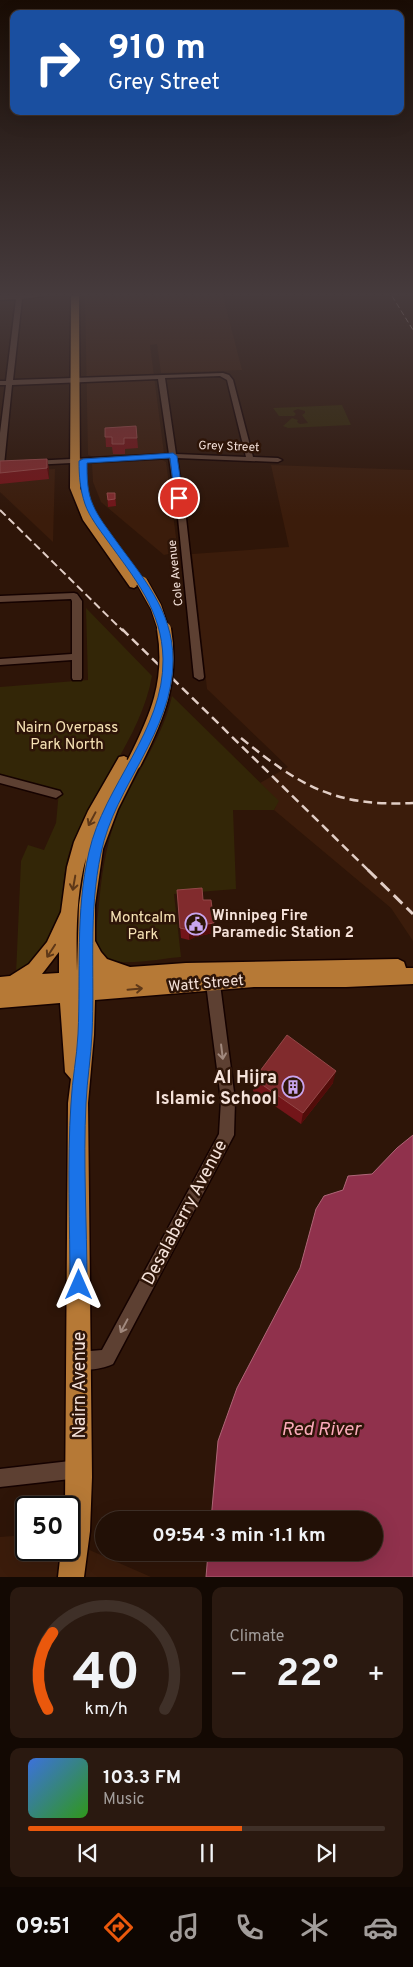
<!DOCTYPE html>
<meta charset="utf-8">
<style>
:root{--surface:#221006;--page:#2a1910;--text:#f1f3f6;--muted:#a29d9b;--line:#3f3028;--accent:#ea580c}
body{margin:0;font-family:Overpass,sans-serif;background:var(--page);color:var(--text);height:100vh;display:flex;flex-direction:column;font-size:19px;white-space:nowrap}
*{box-sizing:border-box;margin:0}
p{font-size:16px;color:var(--muted)}
.icon{flex:none;width:28px;height:28px;fill:none;stroke:currentColor;stroke-width:2;stroke-linecap:round;stroke-linejoin:round}
.map{position:relative;height:1577px;overflow:hidden}
.drawer{display:flex;flex-direction:column;gap:10px;padding:10px;background:#130903;flex:1}
.drawer>*{flex:none}
.banner{position:absolute;left:10px;top:10px;width:394px;height:105px;border-radius:10px;box-shadow:0 5px 20px #0002,0 0 0 1px var(--line);background:#1a4fa0;color:#fff;overflow:hidden}
.speed{position:absolute;left:15px;top:1496px;display:flex;gap:10px;font-size:25px;font-weight:700;text-align:center}
.speed>*{display:grid;place-content:center;width:65px;height:65px;border-radius:50%;background:var(--surface);box-shadow:0 5px 20px #0002,0 0 0 1px var(--line);line-height:1}
.speed .limit{border:2px solid #111;border-radius:8px;background:#fff;color:#111}
.pin{position:absolute;display:grid;place-items:center;width:42px;height:42px;color:#fff;margin:-21px;border:2px solid #fff;border-radius:50%;box-shadow:0 1px 5px #0007}
.me{position:absolute;width:55px;margin:-28px;rotate:0deg;stroke-linejoin:round;filter:drop-shadow(0 0 4px #0008)}
.turn{display:flex;align-items:center;gap:18px;height:105px;padding:0 15px;font-size:22px}
.turn .icon{width:65px;height:65px;stroke-width:2.5}
.turn b{display:block;font-size:35px;line-height:42px}
.big{font-size:38px;font-weight:700;line-height:1.1}
.drawer .tile{flex:1;display:flex;flex-direction:column;justify-content:center;gap:8px;min-width:0;padding:0 18px;border-radius:10px;background:var(--page)}
.drawer .dial{align-items:center;gap:0}
.dial svg{height:130px;overflow:visible;fill:none;stroke:var(--line);stroke-width:7;stroke-linecap:round;text-anchor:middle}
.dial text{fill:var(--text);stroke:none}
.song{display:flex;align-items:center;gap:15px}
.cover{width:60px;height:60px;border-radius:8px;background:linear-gradient(135deg,hsl(220 70% 55%),hsl(110 70% 35%))}
.played{height:5px;border-radius:2px;background:linear-gradient(90deg,var(--accent) 60%,var(--line) 60%)}
.keys{display:flex;justify-content:space-around;direction:ltr}
.heat{display:flex;justify-content:space-between;align-items:center;font-size:28px;direction:ltr}
.drawer .tiles{flex:1;display:grid;gap:10px;grid-template-columns:1fr 1fr}
.tile:last-child{grid-column:span 2}
.trip{position:absolute;left:95px;top:1511px;width:288px;height:50px;border-radius:25px;background:var(--surface);box-shadow:0 5px 20px #0002,0 0 0 1px var(--line);font-weight:700;line-height:50px;text-align:center}
.menu{display:flex;height:80px;justify-content:space-around;align-items:center;background:#0e0602;color:var(--muted)}
.menu .icon{width:35px;height:35px}
.menu .on{color:var(--accent)}
.menu b{font-size:22px;color:var(--text)}
.map>svg:first-child{display:block}
.built{fill:#3b1c0b}
.green{fill:#332607}
.water{fill:#90314c;stroke:#ae6677}
.lines{fill:none;stroke-linecap:round;stroke-linejoin:round}
.minor-casing{stroke:#150200;stroke-width:3}
.major-casing{stroke:#150200;stroke-width:3}
.minor{fill:#5d4032;fill-rule:evenodd}
.major{fill:#b67936;fill-rule:evenodd}
.rail-far3{stroke:#e1cdc5;stroke-width:1;stroke-dasharray:5.5 3;stroke-linecap:butt}
.rail-far2{stroke:#e1cdc5;stroke-width:2;stroke-dasharray:8 4;stroke-linecap:butt}
.rail-far1{stroke:#e1cdc5;stroke-width:2.5;stroke-dasharray:9 5;stroke-linecap:butt}
.rail{stroke:#e1cdc5;stroke-width:3;stroke-dasharray:12 6;stroke-linecap:butt}
.major-bridge-far1-casing{stroke:#150200;stroke-width:13;stroke-linecap:butt}
.major-bridge-casing{stroke:#150200;stroke-width:17;stroke-linecap:butt}
.major-bridge-far1{stroke:#b67936;stroke-width:11}
.major-bridge{stroke:#b67936;stroke-width:14}
.wall{fill:#731519}
.shaded-wall{fill:#510c09}
.building{fill:#812b2d;stroke:#934848}
.oneway{stroke:#5e3818}
.oneway2{stroke:#a1897e}
.route{fill:#1a73e8;stroke:#114b97}
.labels{text-anchor:middle;stroke-width:5;stroke-linejoin:round;paint-order:stroke}
.far-street-label{font-size:12px;fill:#f5e2da;stroke:#2e1508}
.park-label{font-size:15px;fill:#f7e3b5;stroke:#2e1508}
.poi-label{font-size:15px;font-weight:bold;fill:#f5e2da;stroke:#2e1508;text-anchor:start}
.street-label{font-size:15px;fill:#f5e2da;stroke:#2e1508}
.near-poi-label{font-size:18px;font-weight:bold;fill:#f5e2da;stroke:#2e1508;text-anchor:end}
.near-street-label{font-size:18px;fill:#f5e2da;stroke:#2e1508}
.near-water-label{font-size:19px;font-style:italic;fill:#fbabba;stroke:#2e1508}
</style>
<div class="map">
<svg width="413" height="1577" viewBox="0 0 413 1577">
<rect width="100%" height="100%" fill="#2e1508"/>
<!-- built -->
<g class="built">
<polygon points="85,296 223,296 242,370 161,373 157,344 150,345 164,453 94,457 88,455"/>
<polygon points="162,460 166,462 178,552 164,555 101,502 93,482 92,464"/>
<polygon points="271,465 413,470 413,941 391,908 274,810 278,801 260,783 288,767 207,689 192,554 289,547"/>
<polygon points="55,469 53,542 0,492 0,471"/>
<polygon points="26,1535 26,1550 69,1550 69,1541 151,1577 0,1577 0,1537"/>
</g>
<!-- green -->
<g class="green">
<polygon points="342,405 351,425 288,428 283,426 292,418 298,420 297,422 300,424 308,423 302,415 305,413 305,411 298,409 293,411 296,414 294,416 279,416 273,408"/>
<path d="M86,608L152,676C141,738 94,788 71,847C60,876 66,908 52,936C41,955 34,961 16,974L21,861L28,845L44,850L56,823L59,791L0,776V687L88,680Z"/>
<path d="M172,696L279,801L274,810H233L236,889L174,894L181,957C164,958 123,967 109,959C92,950 96,930 98,914C101,879 105,846 118,813C135,774 163,738 172,696Z"/>
</g>
<!-- water -->
<polygon class="water" points="413,1135 413,1577 206,1577 208,1553 374,1552 374,1520 211,1520 218,1441 237,1388 300,1268 316,1209 324,1196 343,1190 348,1176 372,1174 397,1148"/>
<g class="lines">
<!-- minor casing -->
<g class="minor-casing">
<g id="minor">
<path d="M0,296H43L22,299L13,380L223,373L229,375L233,380L253,457L278,458L282,460L278,462L177,458L186,518L204,677L203,679L199,680L194,677L178,518L169,458L32,465L28,463L32,461L169,454L158,379L12,385L4,465L0,467V433L6,385H0V381H6L16,299L0,300ZM220,376L227,380L246,457L176,454L165,378Z"/>
<polygon points="74,593 77,594 82,601 82,678 81,680 73,680 72,678 72,660 0,665 0,659 72,654 72,601 71,599 0,602 0,596"/>
<polygon points="0,775 60,791 62,794 56,798 0,783"/>
<path d="M212,970L217,972L219,976L235,1100L234,1135L113,1364C102,1369 84,1372 73,1367L70,1361L73,1355L79,1352L102,1350L219,1134L221,1100L205,976L207,972Z"/>
<polygon points="79,1460 86,1462 88,1469 86,1476 79,1478 0,1487 0,1469"/>
</g>
</g>
<!-- major casing -->
<g class="major-casing">
<g id="major">
<polygon points="71,296 79,296 80,488 93,520 140,584 134,588 130,587 83,520 70,488"/>
<path d="M124,756L130,759H139L141,763L118,809L103,849L95,905V941L101,952L107,959L130,967L186,963L398,959L404,962L406,968H413V984L346,987H254L95,1000L94,1035L88,1103L92,1477L90,1531L84,1577H58L61,1550H69V1508H65L68,1103L71,1079L65,1072L60,1003L0,1008V977L10,976L29,964L47,942L61,912L67,867L74,842L88,811L119,757ZM86,858L79,905L77,971C76,934 76,894 86,858ZM59,952V973L42,974Z"/>
</g>
</g>
<!-- minor -->
<use href="#minor" class="minor"/>
<!-- major -->
<use href="#major" class="major"/>
<!-- rail-far3 -->
<polyline class="rail-far3" points="392,296 413,330"/>
<!-- rail-far2 -->
<polyline class="rail-far2" points="0,510 123,631"/>
<!-- rail-far1 -->
<g class="rail-far1">
<polyline points="122,629 369,871"/>
<path d="M241,738C300,786 335,807 413,803"/>
</g>
<!-- rail -->
<polyline class="rail" points="368,870 413,914"/>
<!-- major-bridge-far1 casing -->
<g class="major-bridge-far1-casing">
<polyline id="major-bridge-far1" points="142,582 156,607 164,631"/>
</g>
<!-- major-bridge casing -->
<g class="major-bridge-casing">
<path id="major-bridge" d="M134,763C157,718 173,681 164,629"/>
</g>
<!-- major-bridge-far1 -->
<use href="#major-bridge-far1" class="major-bridge-far1"/>
<!-- major-bridge -->
<use href="#major-bridge" class="major-bridge"/>
</g>
<!-- wall -->
<g class="wall">
<polygon points="136,426 138,448 125,449 125,454 113,454 112,447 106,447 105,428"/>
<polygon points="47,459 49,469 49,479 0,484 0,461"/>
<polygon points="107,493 115,493 116,506 108,507"/>
<polygon points="177,890 203,900 214,923 213,933 195,937 189,940 181,938"/>
<polygon points="254,1079 333,1083 301,1124 253,1091"/>
</g>
<!-- shaded-wall -->
<g class="shaded-wall">
<polygon points="47,459 49,469 49,479 47,468"/>
<polygon points="214,923 213,933 195,937 189,940 189,930 195,926"/>
<polygon points="336,1071 333,1083 301,1124 303,1113"/>
</g>
<!-- building -->
<g class="building">
<polygon points="136,426 137,438 124,438 124,444 112,444 112,437 105,437 105,428"/>
<polygon points="47,459 47,468 0,473 0,461"/>
<polygon points="107,493 115,493 115,499 108,500"/>
<polygon points="202,888 203,900 211,900 214,923 195,926 189,930 180,928 177,890"/>
<polygon points="287,1035 336,1071 303,1113 254,1079"/>
</g>
<!-- one-way arrows -->
<defs><path id="oneway-shaft" d="M-6 0H5M1.5-3L5.5 0L1.5 3" fill="none" stroke-width="1.6" stroke-linecap="round" stroke-linejoin="round" transform="scale(1.25)"/></defs>
<g class="oneway">
<use href="#oneway-shaft" transform="translate(92 819) rotate(118)"/>
<use href="#oneway-shaft" transform="translate(74 883) rotate(100)"/>
<use href="#oneway-shaft" transform="translate(51 951) rotate(123)"/>
<use href="#oneway-shaft" transform="translate(135 989) rotate(-5)"/>
</g>
<g class="oneway2">
<use href="#oneway-shaft" transform="translate(222 1052) rotate(83)"/>
<use href="#oneway-shaft" transform="translate(124 1326) rotate(118)"/>
</g>
<!-- sky -->
<linearGradient id="sky" x2="0" y2="1"><stop stop-color="#190c04"/><stop offset="0.57" stop-color="#463b3d"/><stop offset="1" stop-color="#463b3d" stop-opacity="0"/></linearGradient>
<rect width="413" height="517" fill="url(#sky)"/>
<!-- route -->
<path class="route" d="M173,453L177,456L183,498L179,501L175,498L170,458L87,463C87,477 87,492 93,505C98,517 107,528 114,538C142,577 173,610 173,660C173,732 115,785 101,853C88,913 95,974 92,1034C91,1057 87,1080 86,1103C83,1163 87,1225 87,1285L85,1291L79,1293L73,1291L70,1285C70,1224 67,1163 71,1103C72,1080 77,1057 78,1034C81,973 75,912 89,852C104,785 164,731 163,659C162,610 135,579 107,540C99,529 89,516 85,504C80,489 79,476 79,461L83,459Z"/>
<!-- icons -->
<defs>
<g id="civic-ring" transform="scale(1.125)"><circle r="9.5" fill="#2e1508" stroke="#c9a5ee" stroke-width="1.5"/><path d="M-.6-6.5H3V-4.5H.6V-3L4-1V1h2V6H-6V1h2V-1L-.6-3ZM-1.2 2.5V6h2.4V2.5Z" fill="#c9a5ee"/></g>
<g id="building-ring" transform="scale(1.125)"><circle r="9.5" fill="#2e1508" stroke="#c9a5ee" stroke-width="1.5"/><path d="M-4-6H4V6H1V3H-1V6H-4ZM-2.5-4.3h1.7v1.8h-1.7ZM.8-4.3h1.7v1.8H.8ZM-2.5-1h1.7V.8h-1.7ZM.8-1h1.7V.8H.8Z" fill="#c9a5ee"/></g>
</defs>
<g fill-rule="evenodd">
<use href="#civic-ring" x="196" y="924"/>
<use href="#building-ring" x="293" y="1087"/>
</g>
<g class="labels">
<!-- far-street labels -->
<g class="far-street-label">
<text transform="translate(229 446) rotate(2)" y="4">Grey Street</text>
<text transform="translate(175 573) rotate(-96)" y="4">Cole Avenue</text>
</g>
<!-- park labels -->
<g class="park-label">
<text x="67" y="732">Nairn Overpass<tspan x="67" dy="17">Park North</tspan></text>
<text x="143" y="922">Montcalm<tspan x="143" dy="17">Park</tspan></text>
</g>
<!-- poi labels -->
<g class="poi-label">
<text x="212" y="920">Winnipeg Fire<tspan x="212" dy="17">Paramedic Station 2</tspan></text>
</g>
<!-- street labels -->
<g class="street-label">
<text transform="translate(206 983) rotate(-5)" y="5">Watt Street</text>
</g>
<!-- near-poi labels -->
<g class="near-poi-label">
<text x="277" y="1083">Al Hijra<tspan x="277" dy="21">Islamic School</tspan></text>
</g>
<!-- near-street labels -->
<g class="near-street-label">
<text transform="translate(184 1212) rotate(-62)" y="6">Desalaberry Avenue</text>
<text transform="translate(79 1385) rotate(-90)" y="6">Nairn Avenue</text>
</g>
<!-- near-water labels -->
<g class="near-water-label">
<text x="321" y="1435">Red River</text>
</g>
</g>
</svg>
<div class="speed"><div class="limit">50</div></div>
<div class="pin" style="left:179px;top:498px;background:#d93025"><svg class="icon" aria-label="arrive" viewBox="0 0 24 24"><path d="M6 21V4h12l-3 4 3 4H6"/></svg></div>
<svg class="me" style="left:79px;top:1285px" viewBox="-20 -20 40 40"><path d="M0-17L14 15 0 8-14 15z" fill="#1a73e8" stroke="#fff" stroke-width="4"/></svg>
<div class="trip">09:54 · 3 min · 1.1 km</div>
<div class="banner">
<div class="turn"><svg class="icon" aria-label="right" viewBox="0 0 24 24"><path d="M7 20v-9h11M14 6l5 5-5 5"/></svg><div><b>910 m</b>Grey Street</div></div>
</div>
</div>
<section class="drawer">
<div class="tiles">
<div class="tile dial"><svg viewBox="0 0 100 80">
<path d="M14 69A42 42 0 1 1 86 69"/>
<path d="M14 69A42 42 0 0 1 17 22" stroke="#ea580c"/>
<text x="50" y="56" font-size="32" font-weight="700">40</text>
<text x="50" y="72" font-size="11">km/h</text>
</svg></div>
<div class="tile"><p>Climate</p>
<div class="heat"><a>−</a><b class="big">22°</b><a>+</a></div>
</div>
<div class="tile">
<div class="song"><i class="cover"></i><div><b>103.3 FM</b><p>Music</p></div></div>
<div class="played"></div>
<div class="keys"><svg class="icon" aria-label="previous" viewBox="0 0 24 24"><path d="M18 5L8 12l10 7zM5 5v14"/></svg><svg class="icon" aria-label="pause" viewBox="0 0 24 24"><path d="M8 5v14M16 5v14"/></svg><svg class="icon" aria-label="next" viewBox="0 0 24 24"><path d="M6 5l10 7-10 7zM19 5v14"/></svg></div>
</div>
</div>
</section>
<nav class="menu">
<b>09:51</b>
<svg class="icon on" aria-label="directions" viewBox="0 0 24 24"><path d="M12 3l9 9-9 9-9-9zM9 14v-3h6M13 9l2 2-2 2"/></svg>
<svg class="icon" aria-label="music" viewBox="0 0 24 24"><path d="M9 18V5l10-2v13"/><circle cx="6" cy="18" r="3"/><circle cx="16" cy="16" r="3"/></svg>
<svg class="icon" aria-label="phone" viewBox="0 0 24 24"><path d="M5 4h4l2 5-3 2q2 4 5 5l2-3 5 2v4C11 20 4 13 5 4z"/></svg>
<svg class="icon" aria-label="climate" viewBox="0 0 24 24"><path d="M12 3v18M4 7l16 10M4 17L20 7"/></svg>
<svg class="icon" aria-label="car" viewBox="0 0 24 24"><path d="M5 17H2v-5l4-1 3-4h7l3 4 3 1v5h-3M9 17h6M6 11h13"/><circle cx="7" cy="17" r="2"/><circle cx="17" cy="17" r="2"/></svg>
</nav>
